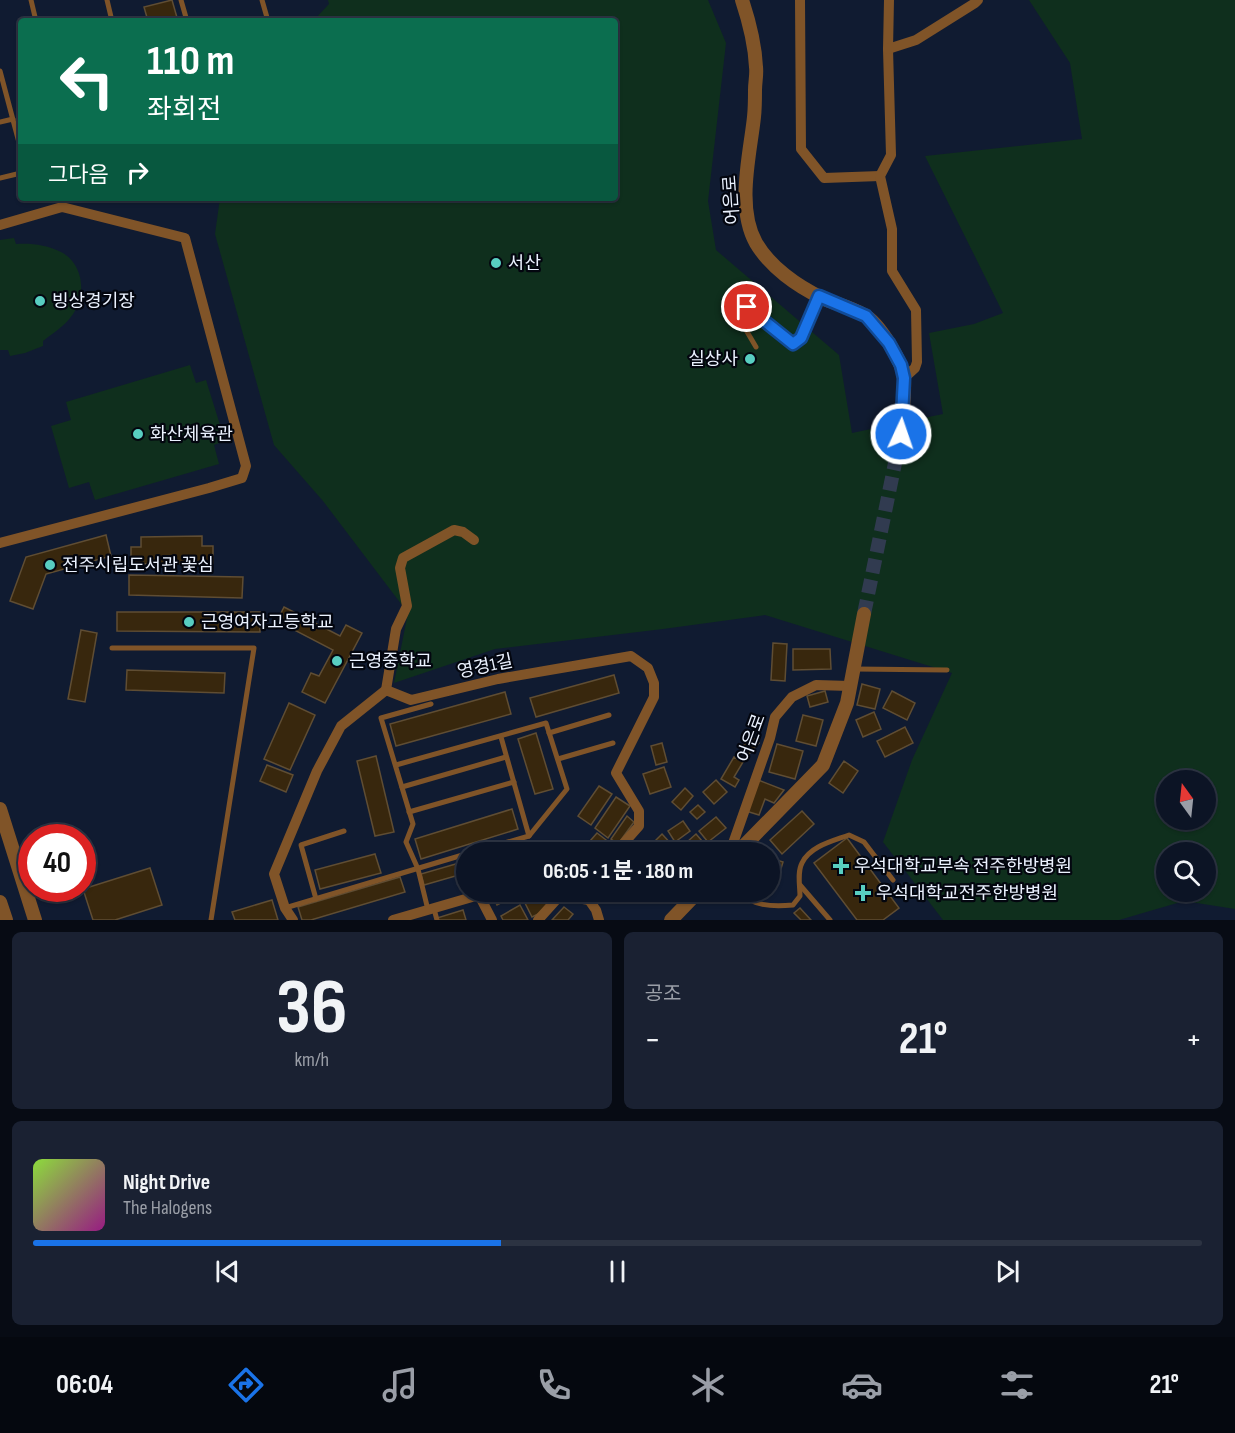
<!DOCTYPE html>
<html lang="ko">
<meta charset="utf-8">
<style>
:root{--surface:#0c1425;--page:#1a2132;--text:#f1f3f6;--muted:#9a9ea7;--line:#2c3342;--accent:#1a73e8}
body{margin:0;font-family:"Sofia Sans Condensed","Noto Sans KR",sans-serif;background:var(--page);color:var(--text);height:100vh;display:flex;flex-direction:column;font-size:22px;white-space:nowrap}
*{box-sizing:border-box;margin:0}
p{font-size:20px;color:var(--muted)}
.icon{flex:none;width:33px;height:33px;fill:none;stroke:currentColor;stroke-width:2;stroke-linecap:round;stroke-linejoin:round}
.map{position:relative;height:920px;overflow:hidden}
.panel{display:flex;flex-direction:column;gap:12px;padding:12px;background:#070b14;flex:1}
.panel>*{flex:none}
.top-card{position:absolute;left:18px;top:18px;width:600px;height:183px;border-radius:6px;box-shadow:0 2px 4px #0004,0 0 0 2px var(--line);background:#0b6e4f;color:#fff;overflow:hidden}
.needle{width:39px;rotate:345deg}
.controls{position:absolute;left:1156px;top:770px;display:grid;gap:12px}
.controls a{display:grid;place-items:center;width:60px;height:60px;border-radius:50%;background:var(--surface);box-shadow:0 2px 4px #0004,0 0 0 2px var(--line);font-size:30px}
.speed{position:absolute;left:18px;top:824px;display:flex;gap:12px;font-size:30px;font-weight:700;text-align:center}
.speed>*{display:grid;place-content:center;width:78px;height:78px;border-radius:50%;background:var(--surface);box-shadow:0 2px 4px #0004,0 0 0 2px var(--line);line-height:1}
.speed .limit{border:9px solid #d22;background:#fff;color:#111}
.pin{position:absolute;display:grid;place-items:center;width:51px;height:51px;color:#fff;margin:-26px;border:3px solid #fff;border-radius:50%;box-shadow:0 2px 6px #0007}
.me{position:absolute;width:66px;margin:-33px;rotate:3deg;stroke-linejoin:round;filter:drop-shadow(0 0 4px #0008)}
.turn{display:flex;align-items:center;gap:21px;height:126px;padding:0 30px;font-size:27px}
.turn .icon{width:78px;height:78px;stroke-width:2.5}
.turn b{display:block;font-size:42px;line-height:51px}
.then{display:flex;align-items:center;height:57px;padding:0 30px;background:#0003;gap:12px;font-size:22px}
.big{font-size:45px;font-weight:700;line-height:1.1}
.panel .card{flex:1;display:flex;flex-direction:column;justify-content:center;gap:9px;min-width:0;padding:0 21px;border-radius:9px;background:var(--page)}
.panel .dial{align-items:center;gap:0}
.dial b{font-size:78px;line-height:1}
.song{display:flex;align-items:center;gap:18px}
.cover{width:72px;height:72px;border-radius:9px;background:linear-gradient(135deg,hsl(90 70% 55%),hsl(310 70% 35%))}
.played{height:6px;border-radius:3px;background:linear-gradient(90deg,var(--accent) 40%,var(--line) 40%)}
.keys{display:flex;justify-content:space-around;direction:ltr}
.heat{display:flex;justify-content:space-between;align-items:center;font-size:33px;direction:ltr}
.panel .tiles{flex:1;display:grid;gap:12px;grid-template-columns:1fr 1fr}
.card:last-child{grid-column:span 2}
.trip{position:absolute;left:456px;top:842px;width:324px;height:60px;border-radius:30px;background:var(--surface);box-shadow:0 2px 4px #0004,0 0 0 2px var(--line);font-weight:700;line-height:60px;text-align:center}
.tabs{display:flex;height:96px;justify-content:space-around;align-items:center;background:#05080f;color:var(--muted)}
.tabs .icon{width:42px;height:42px}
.tabs .on{color:var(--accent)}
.tabs b{font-size:27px;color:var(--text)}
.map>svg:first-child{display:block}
.green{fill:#0f2f1d;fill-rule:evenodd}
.building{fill:#38270d;stroke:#5f4d33;stroke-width:1.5}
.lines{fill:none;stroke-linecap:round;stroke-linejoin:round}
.tertiary-tunnel{stroke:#313b50;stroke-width:14;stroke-dasharray:14 7;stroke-linecap:butt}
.service{stroke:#805428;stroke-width:5}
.minor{stroke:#805428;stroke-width:10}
.tertiary{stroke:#805428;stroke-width:14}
.route-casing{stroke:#114b97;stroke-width:15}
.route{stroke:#1a73e8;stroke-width:10}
.poi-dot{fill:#58cec1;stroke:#03060f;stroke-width:2}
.labels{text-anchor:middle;stroke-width:4.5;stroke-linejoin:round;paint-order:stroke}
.street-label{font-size:18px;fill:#ebf2ff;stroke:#03060f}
.poi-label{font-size:18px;fill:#ebf2ff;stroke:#03060f;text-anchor:start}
</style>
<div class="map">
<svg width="1235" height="920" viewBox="0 0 1235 920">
<rect width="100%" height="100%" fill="#101b31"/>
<!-- green -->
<g class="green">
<path d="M328,0H708L726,43L708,201L716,250L839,355L852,433L943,414L929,333L974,324L1003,313L925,156L1082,139L1070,63L1029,0H1235V909L1184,901L1119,920H943L883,842L912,760L952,673L765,615L663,629L495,649L394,683L408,613L323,501L274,445L215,234L220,198H615V21H313L329,4ZM1167,780H1206V819H1167ZM1167,852H1206V891H1167Z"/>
<path d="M14,238L16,244C32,243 47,245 61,252C82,263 86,290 76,309C69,323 56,331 43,341V346L25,353L10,356L8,350H0V240Z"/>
<polygon points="190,365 196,383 206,380 225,441 214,445 219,464 95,500 89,482 69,488 51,426 71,420 66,402"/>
</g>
<!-- building -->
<g class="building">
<polygon points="172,0 178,21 148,21 144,7"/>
<polygon points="106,535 111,556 46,574 33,609 10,601 26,557"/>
<polygon points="202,536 202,546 213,546 213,563 131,564 131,547 141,547 141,537"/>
<polygon points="129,575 243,577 242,598 129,595"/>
<polygon points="284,607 340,636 346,625 362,633 325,703 302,692 311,673 319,676 333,650 277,621"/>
<polygon points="117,612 260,612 260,632 117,631"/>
<polygon points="81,630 97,633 85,702 68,699"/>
<polygon points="773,643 787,644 785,681 771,680"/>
<polygon points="793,649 830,649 831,669 793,670"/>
<polygon points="127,670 225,673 224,693 126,690"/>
<polygon points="614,675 619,693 536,717 530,698"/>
<polygon points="862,684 880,689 875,709 857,705"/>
<polygon points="825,691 828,702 810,707 807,696"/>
<polygon points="892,691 915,703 907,720 883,708"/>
<polygon points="505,692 511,714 396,746 390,724"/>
<polygon points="289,703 315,715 290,770 264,759"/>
<polygon points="874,712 881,729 863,737 856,720"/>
<polygon points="803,715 823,720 816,746 796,741"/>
<polygon points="905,727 913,743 885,757 877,741"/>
<polygon points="536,733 553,789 535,794 518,739"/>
<polygon points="751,736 759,743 749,754 741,748"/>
<polygon points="662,743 667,762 656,765 651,746"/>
<polygon points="777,744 803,751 795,779 769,772"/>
<polygon points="376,756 394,832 375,836 357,761"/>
<polygon points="734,757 743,762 734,777 739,780 735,787 721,779"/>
<polygon points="844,761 858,771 843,793 829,783"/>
<polygon points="267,765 293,775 286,792 260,781"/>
<polygon points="664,767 671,787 650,794 643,774"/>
<polygon points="716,780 727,792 714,804 703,792"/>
<polygon points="758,780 784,790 774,803 765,799 759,815 746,811"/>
<polygon points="599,786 612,794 591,825 578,816"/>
<polygon points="685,788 693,796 681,810 672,802"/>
<polygon points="616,797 630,806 608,838 595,828"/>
<polygon points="698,805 705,812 697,819 690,812"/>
<polygon points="512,809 518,829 421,859 415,839"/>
<polygon points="802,811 814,824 782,854 770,840"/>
<polygon points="627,816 634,822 618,844 611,839"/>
<polygon points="716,817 726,828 708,842 699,831"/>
<polygon points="683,821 690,831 675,842 668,831"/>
<polygon points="597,833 614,846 609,852 589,852 584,848"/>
<polygon points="662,834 673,846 666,852 652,852 648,848"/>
<polygon points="696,834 702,841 693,849 687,842"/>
<polygon points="847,838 899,908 883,920 857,920 814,863"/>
<polygon points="703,844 714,848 713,852 700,852"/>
<polygon points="375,854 381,873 320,889 315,870"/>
<polygon points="770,858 783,862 776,885 770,883"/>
<polygon points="466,861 466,873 424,885 421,874"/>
<polygon points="150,868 162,905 115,920 93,920 83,889"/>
<polygon points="400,877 405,892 311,920 302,920 298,907"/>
<polygon points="53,888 63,888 57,900"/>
<polygon points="490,891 514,891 516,895 497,905"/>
<polygon points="548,891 558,891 561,896 548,909 532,917 525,903"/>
<polygon points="272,900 278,920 235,920 232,912"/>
<polygon points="520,905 528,920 503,920 501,916"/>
<polygon points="564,907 573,914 568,920 552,920"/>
<polygon points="800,908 811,920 801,920 794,913"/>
<polygon points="463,910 466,920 437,920 437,918"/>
</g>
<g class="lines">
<!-- tertiary-tunnel -->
<polyline class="tertiary-tunnel" points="864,614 901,434"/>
<!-- service -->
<g class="service">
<polyline points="31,0 36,21"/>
<polyline points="107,0 112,21"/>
<polyline points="181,0 187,21"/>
<polyline points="262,0 268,21"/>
<polyline points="0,71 21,150"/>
<polyline points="0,122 13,119"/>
<polyline points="0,178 21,173"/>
<polyline points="756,347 736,313 747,307 793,344 801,338 818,298"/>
<polyline points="112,648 254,648 211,920"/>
<polyline points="855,669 947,670"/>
<polyline points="549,733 609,715"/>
<polyline points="501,737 529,836"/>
<polyline points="558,759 613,743"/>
<polyline points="396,765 546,723 567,789 529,836 473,852"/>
<polyline points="402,787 506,757"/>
<polyline points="409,812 514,782"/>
<polyline points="800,885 830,920"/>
<path d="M736,891C753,906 771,907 793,905L800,896C800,887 797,872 802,863C810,846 833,841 849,835L864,842L893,880"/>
<polyline points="316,899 301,845 344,831"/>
<polyline points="285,908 466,854"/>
<polyline points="434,909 437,920"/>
<polyline points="428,910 418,869 406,842 413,824 381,718 431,704"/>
</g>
<!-- minor -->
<g class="minor">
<polyline points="800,0 801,149 824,178 880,176"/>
<polyline points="889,0 888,49 891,155 880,176 892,229 892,271 916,310 917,362 915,368 904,378"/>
<polyline points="888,49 916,40 975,3 978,0"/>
<polyline points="0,225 62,207 185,238 246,466 242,478 209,488 0,543"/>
<polyline points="386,690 396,629 407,606 400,568 403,558 454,530 463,532 474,540"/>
<polyline points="559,846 566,852"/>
<polyline points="730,852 770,738 775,717 792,697 816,685 850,686"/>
<polyline points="568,891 571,897 589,900 596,910 599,920"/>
<polyline points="589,900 619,896 625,891"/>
<polyline points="293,920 285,908 274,874 317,771 341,726 386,690 411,700 498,679 631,656 648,668 654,683 654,697 616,773 639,811 639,826 616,852"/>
<polyline points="393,920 479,895 492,920"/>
<polyline points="538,920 557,899 571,891"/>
</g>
<!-- tertiary -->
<g class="tertiary">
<path d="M742,0C749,21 755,45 756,67C757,74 755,82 755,90C755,99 755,108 754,117C750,155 736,207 756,243C770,267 797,286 822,298C836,304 851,307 864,315C879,323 903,362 904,379C905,397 902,416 901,434"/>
<polyline points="0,809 35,920"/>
<polyline points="738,852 823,765 847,703 864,614"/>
<polyline points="0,902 6,920"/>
<polyline points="671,920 699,891"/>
</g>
</g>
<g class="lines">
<!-- route casing -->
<g class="route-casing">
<polyline id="route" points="747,307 793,344 801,338 819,296 866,316 889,343 901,365 904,378 901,434"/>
</g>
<!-- route -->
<use href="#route" class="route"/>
</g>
<!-- markers -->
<g class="poi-dot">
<circle cx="496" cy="263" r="6"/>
<circle cx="40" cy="301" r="6"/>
<circle cx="750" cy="359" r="6"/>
<circle cx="138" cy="434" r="6"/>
<circle cx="50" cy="565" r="6"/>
<circle cx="189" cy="622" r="6"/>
<circle cx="337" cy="661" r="6"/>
<path d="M838 857h6v6h6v6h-6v6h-6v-6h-6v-6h6z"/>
<path d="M860 884h6v6h6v6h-6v6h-6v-6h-6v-6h6z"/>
</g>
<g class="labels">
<!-- street labels -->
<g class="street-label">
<text transform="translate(731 200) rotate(-94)" y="6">어은로</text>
<text transform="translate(485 666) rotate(-12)" y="6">영경1길</text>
<text transform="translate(751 738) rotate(-70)" y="6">어은로</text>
</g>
<!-- poi labels -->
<g class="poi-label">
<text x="508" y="269">서산</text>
<text x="52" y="307">빙상경기장</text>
<text x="738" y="365" text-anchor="end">실상사</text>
<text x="150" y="440">화산체육관</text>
<text x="62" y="571">전주시립도서관 꽃심</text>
<text x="201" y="628">근영여자고등학교</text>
<text x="349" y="667">근영중학교</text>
<text x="854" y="872">우석대학교부속 전주한방병원</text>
<text x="876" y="899">우석대학교전주한방병원</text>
</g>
</g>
</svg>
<div class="controls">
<a><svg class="needle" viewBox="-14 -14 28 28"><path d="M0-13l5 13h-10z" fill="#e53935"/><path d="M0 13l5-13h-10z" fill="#9a9ea7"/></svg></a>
<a><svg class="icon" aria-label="search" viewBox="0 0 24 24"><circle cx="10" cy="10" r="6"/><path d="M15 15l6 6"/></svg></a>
</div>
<div class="speed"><div class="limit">40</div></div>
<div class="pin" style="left:747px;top:307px;background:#d93025"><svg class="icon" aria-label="arrive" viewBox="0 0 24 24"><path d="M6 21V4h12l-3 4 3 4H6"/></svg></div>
<svg class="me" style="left:901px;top:434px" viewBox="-20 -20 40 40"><circle r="17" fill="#1a73e8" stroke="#fff" stroke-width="3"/><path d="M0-11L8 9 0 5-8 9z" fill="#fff"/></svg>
<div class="trip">06:05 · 1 분 · 180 m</div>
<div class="top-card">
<div class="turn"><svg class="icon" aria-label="left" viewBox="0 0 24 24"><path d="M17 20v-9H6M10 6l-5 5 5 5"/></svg><div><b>110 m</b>좌회전</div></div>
<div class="then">그다음<svg class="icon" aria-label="right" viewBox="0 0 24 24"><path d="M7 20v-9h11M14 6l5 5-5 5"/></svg></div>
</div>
</div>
<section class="panel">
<div class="tiles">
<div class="card dial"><b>36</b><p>km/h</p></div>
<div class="card"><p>공조</p>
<div class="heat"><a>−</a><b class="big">21°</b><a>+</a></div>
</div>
<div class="card">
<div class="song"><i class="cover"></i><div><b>Night Drive</b><p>The Halogens</p></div></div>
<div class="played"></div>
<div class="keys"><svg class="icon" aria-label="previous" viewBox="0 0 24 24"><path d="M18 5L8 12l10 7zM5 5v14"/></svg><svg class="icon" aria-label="pause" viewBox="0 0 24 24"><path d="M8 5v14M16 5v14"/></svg><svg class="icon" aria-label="next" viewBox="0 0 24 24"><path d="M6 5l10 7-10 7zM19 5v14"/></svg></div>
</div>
</div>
</section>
<nav class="tabs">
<b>06:04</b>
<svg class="icon on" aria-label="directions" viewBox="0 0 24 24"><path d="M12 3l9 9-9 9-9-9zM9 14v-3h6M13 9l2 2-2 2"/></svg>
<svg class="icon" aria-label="music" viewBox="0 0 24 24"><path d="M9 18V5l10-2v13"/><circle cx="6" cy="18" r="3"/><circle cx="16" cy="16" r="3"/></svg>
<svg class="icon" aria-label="phone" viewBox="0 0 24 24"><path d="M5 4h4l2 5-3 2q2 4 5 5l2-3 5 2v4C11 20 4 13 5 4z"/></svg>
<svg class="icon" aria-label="climate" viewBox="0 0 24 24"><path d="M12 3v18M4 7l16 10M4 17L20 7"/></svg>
<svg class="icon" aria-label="car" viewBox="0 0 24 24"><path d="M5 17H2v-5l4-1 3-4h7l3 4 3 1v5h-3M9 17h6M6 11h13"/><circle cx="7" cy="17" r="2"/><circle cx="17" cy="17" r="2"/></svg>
<svg class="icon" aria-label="filters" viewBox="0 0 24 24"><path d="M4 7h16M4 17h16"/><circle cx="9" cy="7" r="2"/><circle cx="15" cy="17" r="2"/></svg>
<b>21°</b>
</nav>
